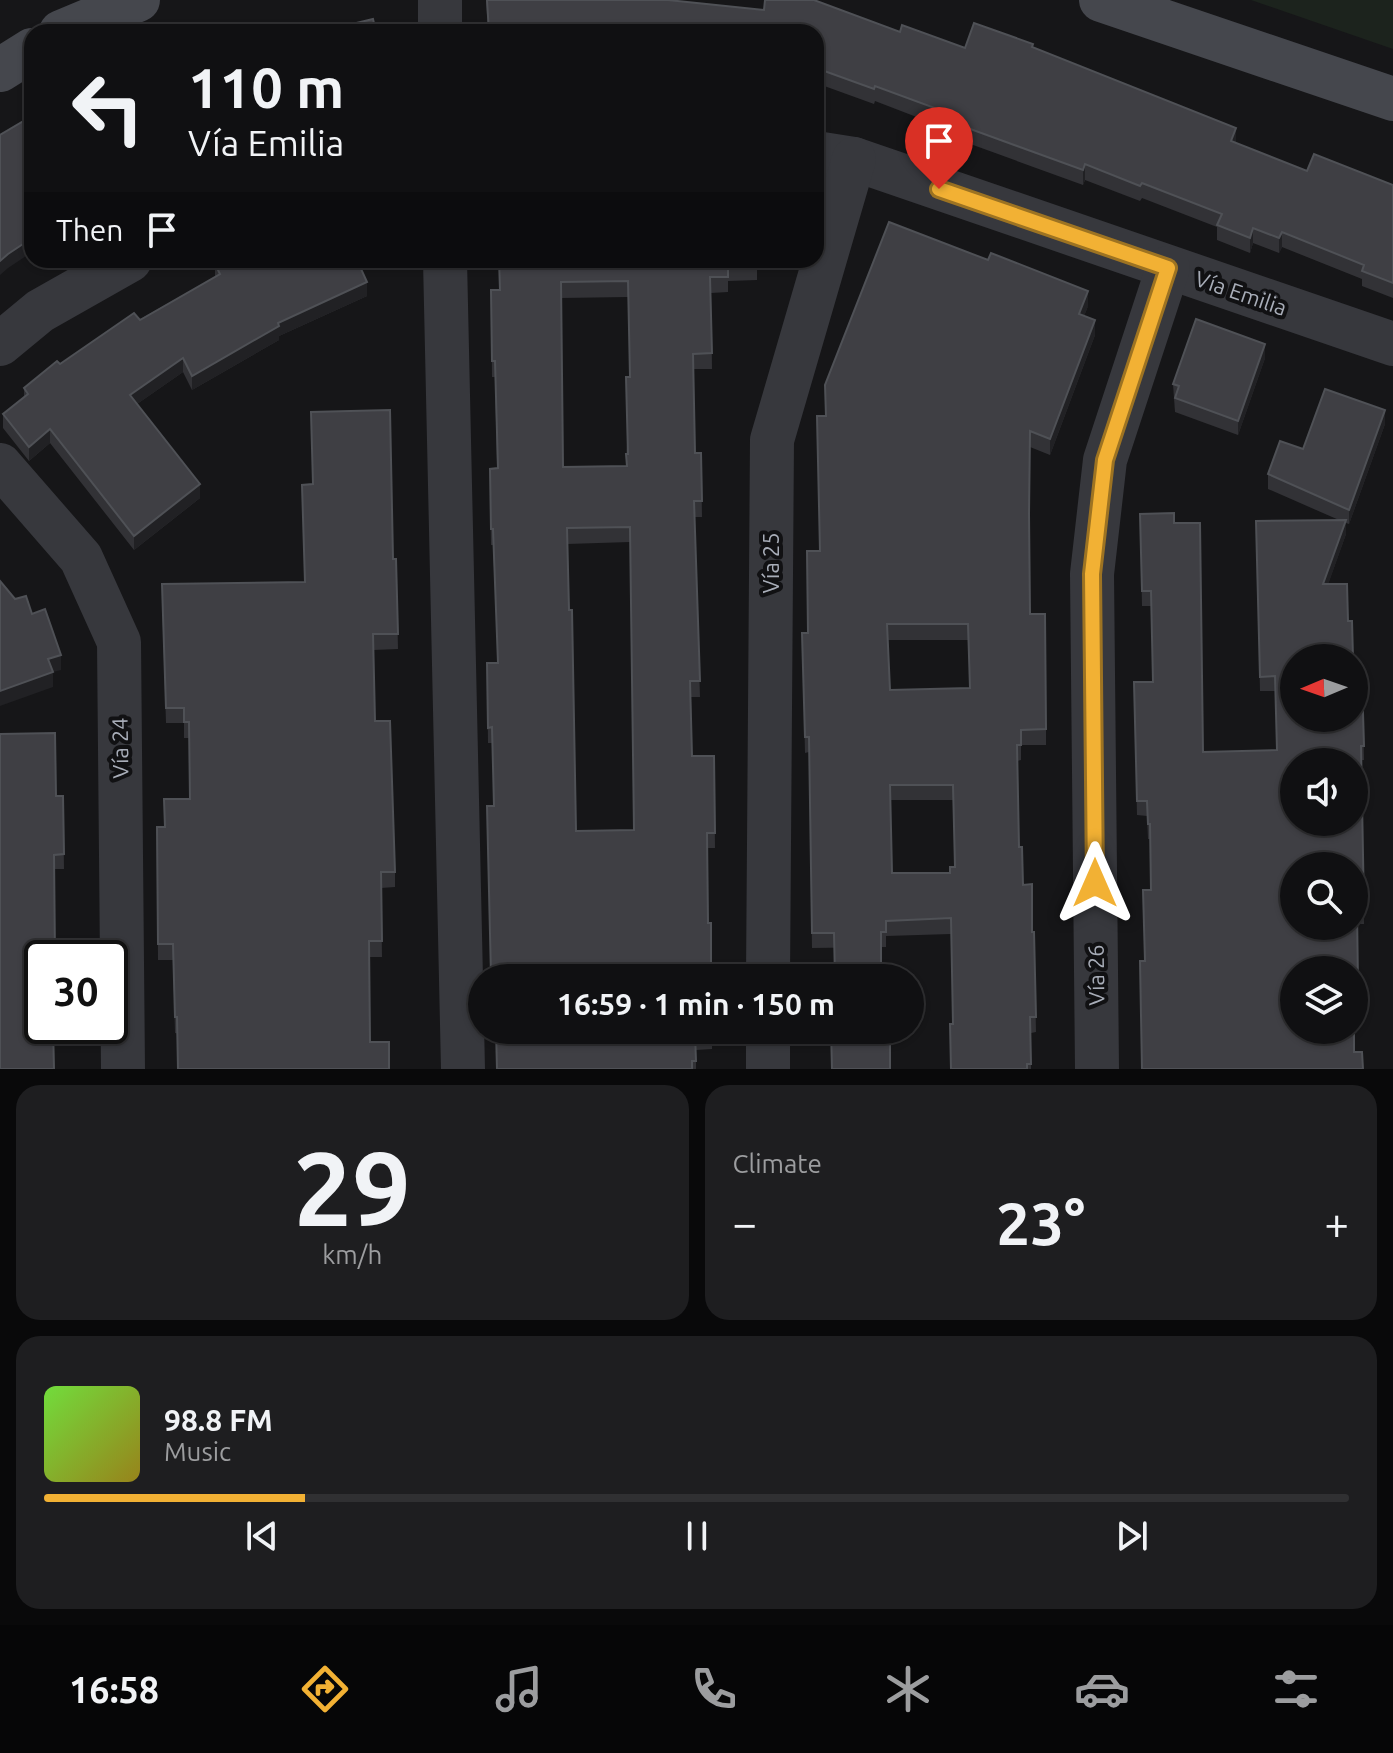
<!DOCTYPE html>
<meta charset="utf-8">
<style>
:root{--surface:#101012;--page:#1e1e20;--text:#f1f3f6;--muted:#9c9d9f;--line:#303032;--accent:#f2b134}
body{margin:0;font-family:Ubuntu,sans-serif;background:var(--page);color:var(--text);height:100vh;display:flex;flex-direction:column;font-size:30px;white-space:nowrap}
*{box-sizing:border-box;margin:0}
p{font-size:26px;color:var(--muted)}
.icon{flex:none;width:44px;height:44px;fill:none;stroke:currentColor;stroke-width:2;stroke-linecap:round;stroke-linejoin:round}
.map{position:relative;height:1069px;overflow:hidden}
.details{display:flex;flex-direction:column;gap:16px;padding:16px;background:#09090a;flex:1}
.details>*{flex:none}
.top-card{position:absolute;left:24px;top:24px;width:800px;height:244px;border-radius:24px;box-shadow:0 2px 6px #0004,0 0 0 2px var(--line);background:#101012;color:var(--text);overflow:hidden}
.needle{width:52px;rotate:268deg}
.tools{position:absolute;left:1280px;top:644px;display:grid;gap:16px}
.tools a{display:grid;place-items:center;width:88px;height:88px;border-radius:50%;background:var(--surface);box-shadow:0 2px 6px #0004,0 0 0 2px var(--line);font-size:40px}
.speed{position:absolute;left:24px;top:940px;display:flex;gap:16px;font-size:40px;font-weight:700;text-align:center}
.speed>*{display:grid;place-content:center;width:104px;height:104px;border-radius:50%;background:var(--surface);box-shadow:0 2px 6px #0004,0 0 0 2px var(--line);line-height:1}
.speed .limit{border:4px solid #111;border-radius:12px;background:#fff;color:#111}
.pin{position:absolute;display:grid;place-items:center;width:68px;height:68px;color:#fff;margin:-82px -34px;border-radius:50% 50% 50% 0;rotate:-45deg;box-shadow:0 0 8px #0007}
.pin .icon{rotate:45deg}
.me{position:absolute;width:88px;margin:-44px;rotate:0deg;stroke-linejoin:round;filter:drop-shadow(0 0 6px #0008)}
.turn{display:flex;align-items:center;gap:28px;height:168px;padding:0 32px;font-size:36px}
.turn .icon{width:104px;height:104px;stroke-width:2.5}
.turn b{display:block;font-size:56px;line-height:68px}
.then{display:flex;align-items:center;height:76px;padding:0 32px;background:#0003;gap:16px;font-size:30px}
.big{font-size:60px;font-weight:700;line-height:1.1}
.details .tile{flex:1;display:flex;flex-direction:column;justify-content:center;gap:12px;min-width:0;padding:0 28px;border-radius:24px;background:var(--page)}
.details .dial{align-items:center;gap:0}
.dial b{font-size:104px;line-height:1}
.song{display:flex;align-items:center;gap:24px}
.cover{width:96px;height:96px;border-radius:12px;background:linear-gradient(135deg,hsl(100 70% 55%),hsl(50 70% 35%))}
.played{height:8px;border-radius:4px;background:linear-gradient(90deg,var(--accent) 20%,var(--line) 20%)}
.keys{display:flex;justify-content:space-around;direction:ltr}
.heat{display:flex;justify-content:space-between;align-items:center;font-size:44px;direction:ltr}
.details .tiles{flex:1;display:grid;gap:16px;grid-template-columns:1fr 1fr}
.tile:last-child{grid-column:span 2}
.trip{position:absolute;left:468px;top:964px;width:456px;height:80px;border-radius:40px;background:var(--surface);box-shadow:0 2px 6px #0004,0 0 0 2px var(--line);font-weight:700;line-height:80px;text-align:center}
.dock{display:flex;height:128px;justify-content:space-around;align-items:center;background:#060607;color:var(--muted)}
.dock .icon{width:56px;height:56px}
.dock .on{color:var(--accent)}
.dock b{font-size:36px;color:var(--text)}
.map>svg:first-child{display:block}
.green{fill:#1c231d}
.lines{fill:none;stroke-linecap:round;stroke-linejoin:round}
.street{stroke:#37383d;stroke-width:44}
.secondary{stroke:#45474d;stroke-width:44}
.wall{fill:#323236;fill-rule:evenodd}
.shaded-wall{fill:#212124}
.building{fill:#3f3f44;stroke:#4f5156;stroke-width:2;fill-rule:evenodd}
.route-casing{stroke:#9d7322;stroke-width:20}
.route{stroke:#f2b134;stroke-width:14}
.labels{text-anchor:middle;stroke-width:8;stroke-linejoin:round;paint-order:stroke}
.street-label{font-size:22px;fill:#a8adb8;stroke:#111113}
</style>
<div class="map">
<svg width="1393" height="1069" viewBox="0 0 1393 1069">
<rect width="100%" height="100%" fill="#161618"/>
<!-- green -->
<polygon class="green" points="1251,0 1393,0 1393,49"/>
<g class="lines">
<!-- street -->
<g class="street">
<polyline points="440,0 440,32"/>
<polyline points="816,153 854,159 1393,344"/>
<polyline points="445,260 463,1069"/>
<polyline points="0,344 40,311 130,260"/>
<polyline points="0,465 81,558 119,642 123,1069"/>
<polyline points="768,978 772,440 854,159"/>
<polyline points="768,1069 768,1030"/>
<polyline points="1097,1069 1092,574 1105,460 1168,268"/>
</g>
<!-- secondary -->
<g class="secondary">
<polyline points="1101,0 1393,99"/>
<polyline points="61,32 138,0"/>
<polyline points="0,70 32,50"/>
</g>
</g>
<!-- wall -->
<g class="wall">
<polygon points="486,0 668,0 900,32 965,48 1033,48 1236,143 1307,171 1393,185 1393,298 1362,286 1362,279 1282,247 1279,253 1253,243 1250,253 1217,240 1217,227 1142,198 1140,201 1085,180 1083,185 940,133 940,126 875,101 874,104 816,83 816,32 488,32"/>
<path d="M757,260V280L728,281V292L711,293L712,369H693L695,453H701L702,517H694L700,697H691L692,756H714L715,848H707L708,923L711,978H491L487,806H494L492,743H488L487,663H498L493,545H491L490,484L497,468L495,377H492L491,290ZM628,297L630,377L626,466L563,467L561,298ZM630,542L634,830L576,831L567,544Z"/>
<polygon points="215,264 367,296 279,336 279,340 192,390 183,372 137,404 200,498 134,550 50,443 29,461 3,428 3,414 24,397 24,388 60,364 215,277"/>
<path d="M1088,306L1084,316L1095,335L1050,455L1030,447L1029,521L1030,614L1046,729V745H1021V760L1017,761L1019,847L1023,885L1032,932H1034L1036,1032L1031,1033V1069H951L953,1024L951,934L886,936V947L812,948L809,752L805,753L802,633H808L820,551ZM888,640H968L970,688L890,690ZM890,800H953L955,867L950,873H892Z"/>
<polygon points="1265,358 1238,435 1175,412 1173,384"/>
<polygon points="1385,424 1349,524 1346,523 1346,534 1328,584 1294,718 1362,680 1364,760 1361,760 1364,924 1357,924 1358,1000 1354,1000 1354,970 1294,970 1354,1052 1363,1069 1144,961 1151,890 1150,839 1148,839 1147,816 1137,815 1134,682 1153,682 1151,606 1142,606 1140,514 1174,523 1203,752 1277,750 1275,691 1260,691 1256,521 1339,520 1268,489 1268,474 1303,449"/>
<polygon points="393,559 396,559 398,649 373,650 375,721 395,872 395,887 381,888 382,957 369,957 370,1042 389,1069 175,1033 173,960 158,960 157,827 165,827 190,799 189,738 184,738 184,723 166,723 162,600 304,582"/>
<polygon points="56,796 63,796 64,869 54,869 42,1026 62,1026 62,1037 54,1037 0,1069"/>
<polygon points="712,1030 712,1049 696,1050 696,1069 497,1069"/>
</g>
<!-- shaded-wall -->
<g class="shaded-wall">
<polygon points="1236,128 1236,143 1231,141"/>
<polygon points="1085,164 1085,180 1083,185 1083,170"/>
<polygon points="1253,228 1253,243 1250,253 1250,238"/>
<polygon points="1282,232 1282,247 1279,253 1279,238"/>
<polygon points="32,238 32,252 8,268 0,275 0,261 8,254"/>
<polygon points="367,282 367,296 279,336 279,340 192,390 192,376 278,323"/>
<polygon points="1088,291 1088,306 1079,329 1079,314"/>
<polygon points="1095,320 1095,335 1050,455 1050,439"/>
<polygon points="1265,344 1265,358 1238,435 1238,421"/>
<polygon points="183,358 183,372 130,409 130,395"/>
<polygon points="1385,410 1385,424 1349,524 1349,510"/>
<polygon points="50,429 50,443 29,461 29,447"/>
<polygon points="200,484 200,498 134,550 134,536"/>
<polygon points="1346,520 1346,534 1323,599 1323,584"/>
<polygon points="61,655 61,670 53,672 53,687 0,706 0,691 48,659"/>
</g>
<!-- building -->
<g class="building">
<polygon points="487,0 668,0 764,10 765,0 814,0 900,32 902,25 965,48 974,23 1033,44 1032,47 1236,128 1231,141 1307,171 1314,154 1393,185 1393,283 1362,271 1364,265 1282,232 1279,238 1253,228 1250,238 1217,225 1222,214 1142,183 1140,186 1085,164 1083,170 940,118 943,111 875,86 874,89 816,68 816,32 489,32"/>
<polygon points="373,19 376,32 319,32"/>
<polygon points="283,27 285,32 267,32"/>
<polygon points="32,116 32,238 8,254 0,261 0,135"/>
<path d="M889,222L988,260L991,253L1088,291L1079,314L1095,320L1050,439L1030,431L1029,514L1030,614H1045L1046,729L1021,730V745H1017L1019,847H1022L1023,885L1032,884V932H1034L1036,1017H1030L1031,1064H1027V1069H951L950,1024H953L951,918L886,921V932H881V978H835L834,933H812L809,737H805L802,633H808L807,551H820L817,416H826L825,385ZM887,624H968L970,688L890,690ZM890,785H953L955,867H950V873H892Z"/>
<polygon points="222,260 357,260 367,282 278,323 279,326 192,376 183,358 130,395 200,484 134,536 50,429 29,447 3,414 28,394 24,388 57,361 60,364 134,313 140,320 220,274 215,264"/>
<path d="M499,260H757V264L728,265V277H710L712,353L693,354L695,453H701L702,501H694L700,681H690L692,756H714L715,833H707L708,923H711V978H495V976H491L487,806H494L492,727L488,728L487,663H498L493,529H491L490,469L498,468L495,361H492L491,290H500ZM628,281L630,377H626L628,454H626L627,466L563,467L561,282ZM630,527L634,830L576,831L572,610H569L567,528Z"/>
<polygon points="1196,319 1265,344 1238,421 1175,398 1179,386 1173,384"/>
<polygon points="1325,389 1385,410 1349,510 1268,474 1280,441 1303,449"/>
<polygon points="390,410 393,559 396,559 398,634 373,634 375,721 390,721 395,872 381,872 382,941 369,941 370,1042 389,1042 389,1069 178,1069 177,1017 175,1017 173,944 158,944 157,827 165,827 164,799 190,799 189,722 184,722 184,708 166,708 162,584 305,582 302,485 313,484 311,412"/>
<path d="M1174,513V523H1200L1203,752L1277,750L1275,676L1260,677L1256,521L1346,520L1323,584H1347L1348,621H1352L1353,658H1294V718H1354V681L1362,680L1364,746H1361L1364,909H1357L1358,985H1354V970H1294V1030H1354V1052H1362L1363,1069H1142L1140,961H1145L1143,890H1151L1150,824H1148L1147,801H1137L1134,682H1153L1151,591H1142L1140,514ZM1294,762H1354V822H1294ZM1294,866H1354V926H1294Z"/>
<polygon points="0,581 15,599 26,596 32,614 45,609 61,655 48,659 53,672 0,691"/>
<polygon points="55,733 56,796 63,796 64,854 54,855 55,956 60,956 60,958 42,958 42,1026 53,1026 54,1069 0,1069 0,734"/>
<polygon points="496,1030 712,1030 712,1034 695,1034 696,1061 692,1061 692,1069 497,1069"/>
<polygon points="831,1030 890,1030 890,1069 832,1069"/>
</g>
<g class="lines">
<!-- route casing -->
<g class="route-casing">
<polyline id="route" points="939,189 1168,268 1105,460 1092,574 1095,883"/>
</g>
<!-- route -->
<use href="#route" class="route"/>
</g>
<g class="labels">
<!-- street labels -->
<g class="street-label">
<text transform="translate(1241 293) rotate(19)" y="8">Vía Emilia</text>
<text transform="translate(771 563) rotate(-90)" y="8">Vía 25</text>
<text transform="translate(120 748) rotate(-91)" y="8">Vía 24</text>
<text transform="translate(1096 975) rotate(-91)" y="8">Vía 26</text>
</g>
</g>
</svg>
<div class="tools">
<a><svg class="needle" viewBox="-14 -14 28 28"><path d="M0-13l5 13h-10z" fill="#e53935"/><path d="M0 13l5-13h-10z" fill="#9c9d9f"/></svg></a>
<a><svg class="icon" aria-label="sound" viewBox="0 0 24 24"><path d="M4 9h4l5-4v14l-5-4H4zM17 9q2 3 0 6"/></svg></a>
<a><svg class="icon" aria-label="search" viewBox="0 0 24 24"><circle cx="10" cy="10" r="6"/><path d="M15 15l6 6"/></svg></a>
<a><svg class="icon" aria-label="layers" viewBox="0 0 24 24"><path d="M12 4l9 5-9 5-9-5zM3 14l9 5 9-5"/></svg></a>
</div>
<div class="speed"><div class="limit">30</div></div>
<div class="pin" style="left:939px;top:189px;background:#d93025"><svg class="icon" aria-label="arrive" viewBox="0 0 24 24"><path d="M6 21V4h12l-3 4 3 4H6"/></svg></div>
<svg class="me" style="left:1095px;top:883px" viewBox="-20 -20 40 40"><path d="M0-17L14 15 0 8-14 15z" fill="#f2b134" stroke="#fff" stroke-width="4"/></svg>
<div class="trip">16:59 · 1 min · 150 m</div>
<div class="top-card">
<div class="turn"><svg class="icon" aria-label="left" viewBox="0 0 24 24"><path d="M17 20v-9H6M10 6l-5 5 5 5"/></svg><div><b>110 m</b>Vía Emilia</div></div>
<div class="then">Then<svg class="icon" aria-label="arrive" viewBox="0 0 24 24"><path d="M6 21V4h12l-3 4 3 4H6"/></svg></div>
</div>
</div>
<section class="details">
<div class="tiles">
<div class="tile dial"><b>29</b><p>km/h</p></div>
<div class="tile"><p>Climate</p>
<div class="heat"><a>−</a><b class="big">23°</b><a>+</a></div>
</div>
<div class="tile">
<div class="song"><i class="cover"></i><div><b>98.8 FM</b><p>Music</p></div></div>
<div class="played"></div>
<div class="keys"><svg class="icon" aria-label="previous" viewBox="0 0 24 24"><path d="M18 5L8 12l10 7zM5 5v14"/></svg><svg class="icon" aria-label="pause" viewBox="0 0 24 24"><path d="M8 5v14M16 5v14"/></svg><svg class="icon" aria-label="next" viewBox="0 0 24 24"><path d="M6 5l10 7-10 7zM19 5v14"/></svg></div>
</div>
</div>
</section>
<nav class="dock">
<b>16:58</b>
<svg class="icon on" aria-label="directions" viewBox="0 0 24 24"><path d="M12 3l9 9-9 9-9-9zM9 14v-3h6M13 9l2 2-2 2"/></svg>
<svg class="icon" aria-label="music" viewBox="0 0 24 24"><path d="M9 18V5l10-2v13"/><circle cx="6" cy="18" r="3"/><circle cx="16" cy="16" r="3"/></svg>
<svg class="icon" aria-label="phone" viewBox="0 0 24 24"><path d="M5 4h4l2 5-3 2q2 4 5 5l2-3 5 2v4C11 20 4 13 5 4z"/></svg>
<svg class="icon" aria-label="climate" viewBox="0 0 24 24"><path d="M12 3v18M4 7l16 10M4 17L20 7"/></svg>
<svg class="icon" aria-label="car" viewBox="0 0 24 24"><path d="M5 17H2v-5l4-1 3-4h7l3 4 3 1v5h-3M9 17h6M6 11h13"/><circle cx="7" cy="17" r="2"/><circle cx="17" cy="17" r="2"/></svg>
<svg class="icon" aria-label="filters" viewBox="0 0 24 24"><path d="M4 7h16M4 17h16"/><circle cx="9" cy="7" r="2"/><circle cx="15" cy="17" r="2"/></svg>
</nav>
